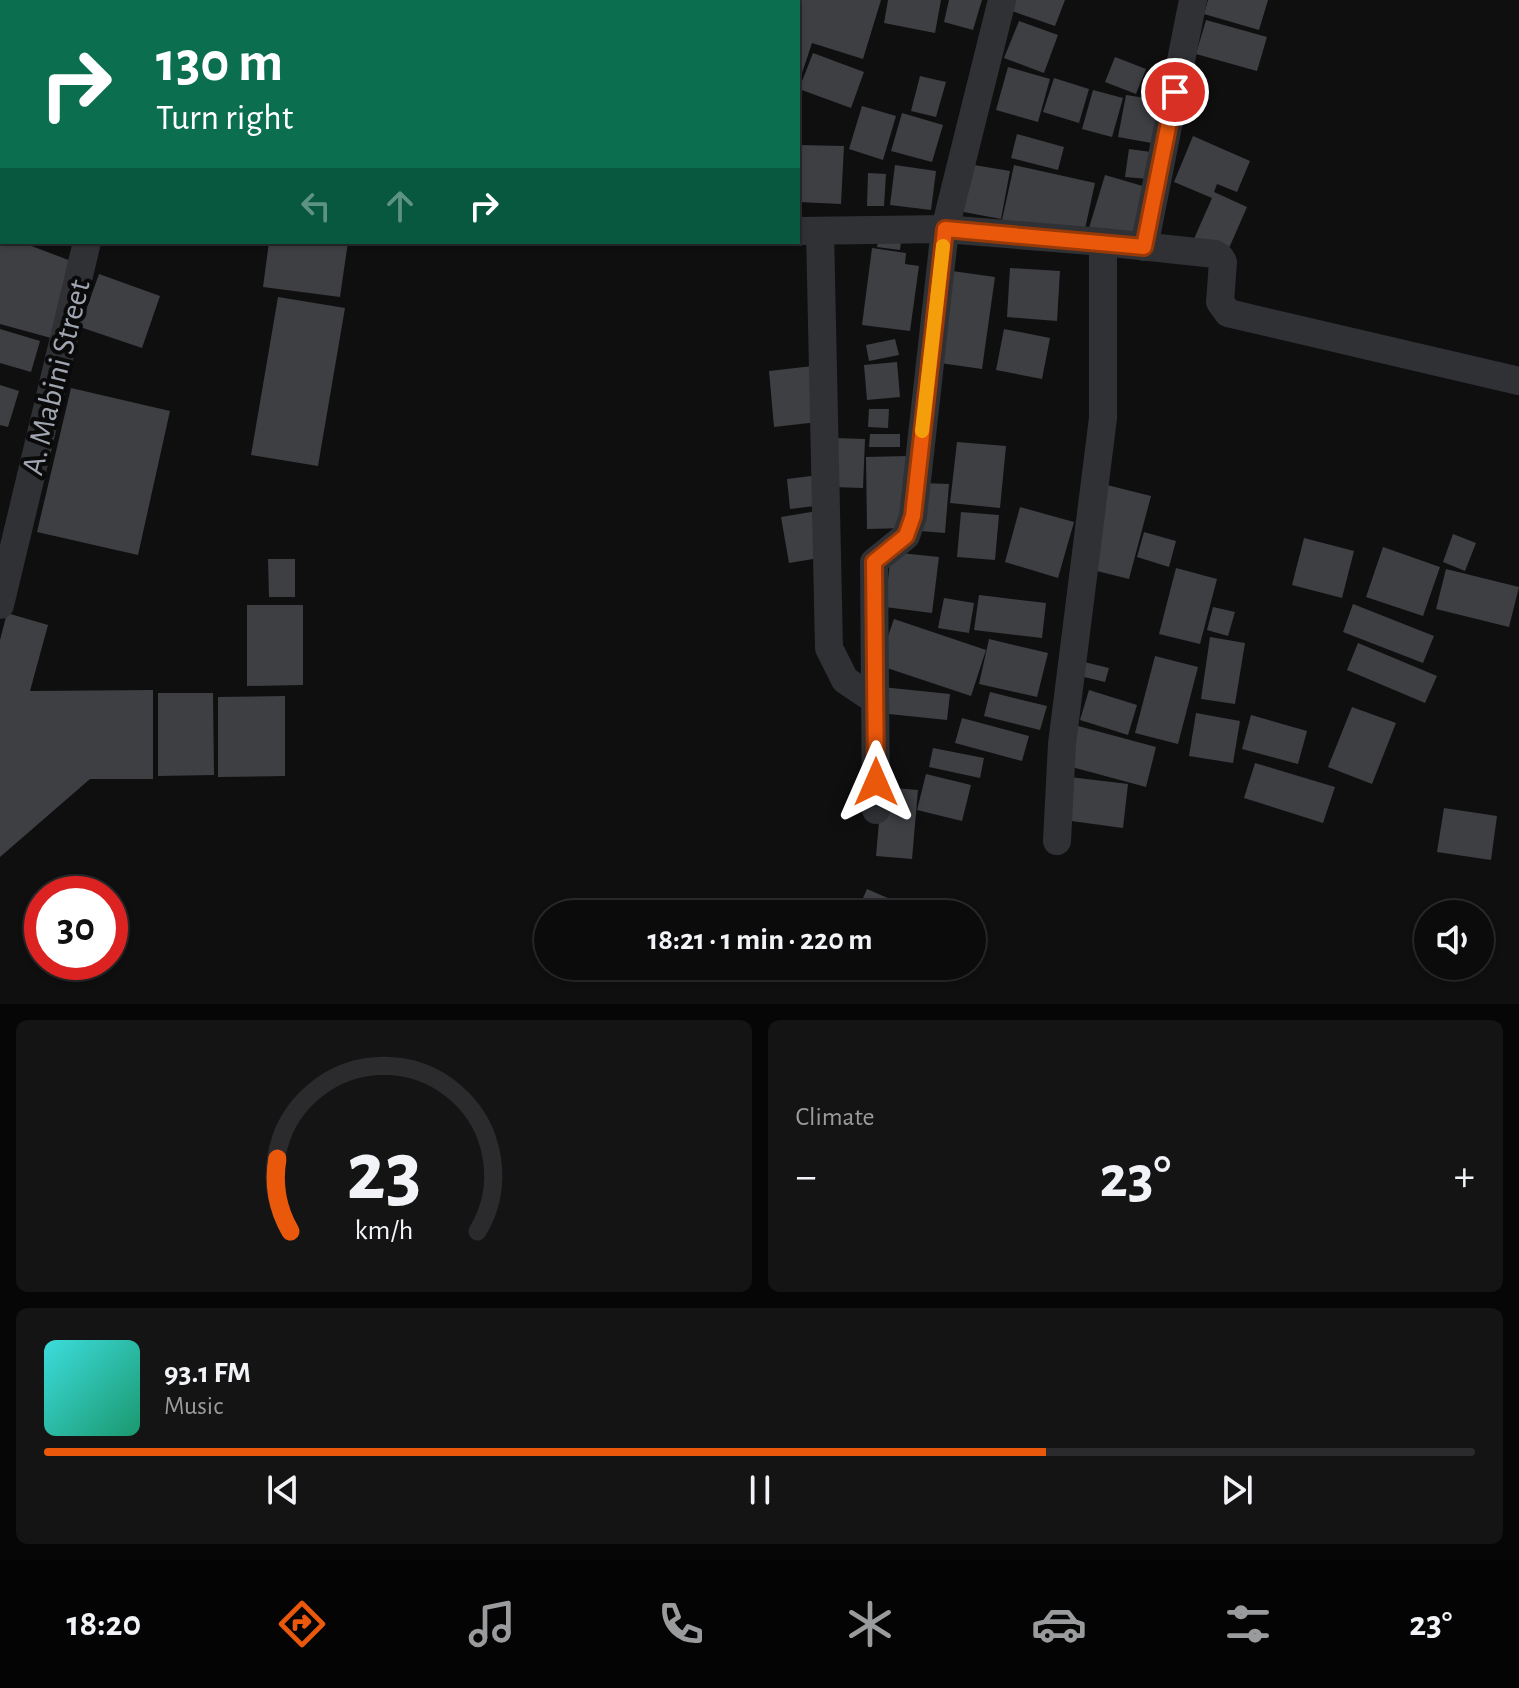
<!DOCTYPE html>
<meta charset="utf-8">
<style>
:root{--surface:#0b0b0c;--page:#141415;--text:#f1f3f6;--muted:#9a9b9d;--line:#2b2b2d;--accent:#ea580c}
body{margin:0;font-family:"Alegreya Sans",sans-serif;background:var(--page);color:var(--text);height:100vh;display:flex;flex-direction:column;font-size:30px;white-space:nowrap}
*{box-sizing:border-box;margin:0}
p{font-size:26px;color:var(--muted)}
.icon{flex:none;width:44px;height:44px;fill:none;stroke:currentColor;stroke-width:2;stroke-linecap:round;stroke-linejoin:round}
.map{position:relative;height:1004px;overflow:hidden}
.sheet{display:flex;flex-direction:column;gap:16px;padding:16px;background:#060607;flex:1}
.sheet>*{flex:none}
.banner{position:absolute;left:0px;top:0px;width:800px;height:244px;box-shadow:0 2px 6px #0004,0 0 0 2px var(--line);background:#0b6e4f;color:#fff;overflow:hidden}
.buttons{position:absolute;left:1414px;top:900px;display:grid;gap:16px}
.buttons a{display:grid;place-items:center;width:80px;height:80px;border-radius:50%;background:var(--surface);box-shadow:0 2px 6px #0004,0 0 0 2px var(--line);font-size:40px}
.speed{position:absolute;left:24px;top:876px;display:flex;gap:16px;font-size:40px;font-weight:700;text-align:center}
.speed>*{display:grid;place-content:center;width:104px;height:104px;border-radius:50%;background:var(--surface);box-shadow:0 2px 6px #0004,0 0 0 2px var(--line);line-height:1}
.speed .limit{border:12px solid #d22;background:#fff;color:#111}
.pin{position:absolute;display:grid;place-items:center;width:68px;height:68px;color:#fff;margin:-34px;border:4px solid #fff;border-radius:50%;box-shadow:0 2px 8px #0007}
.me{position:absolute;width:88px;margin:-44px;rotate:0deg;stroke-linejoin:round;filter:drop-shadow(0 0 6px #0008)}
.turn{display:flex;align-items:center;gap:28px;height:168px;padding:0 24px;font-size:36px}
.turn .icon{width:104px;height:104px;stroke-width:2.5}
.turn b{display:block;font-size:56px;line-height:68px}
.lanes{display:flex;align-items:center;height:76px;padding:0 24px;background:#0003;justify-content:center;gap:40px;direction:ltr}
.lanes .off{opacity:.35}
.big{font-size:60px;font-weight:700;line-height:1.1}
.sheet .card{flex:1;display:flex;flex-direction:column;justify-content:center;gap:12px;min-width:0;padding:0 28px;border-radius:12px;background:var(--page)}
.sheet .dial{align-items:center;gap:0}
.dial svg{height:208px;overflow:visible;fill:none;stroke:var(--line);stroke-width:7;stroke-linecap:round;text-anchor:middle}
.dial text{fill:var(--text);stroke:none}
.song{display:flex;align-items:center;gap:24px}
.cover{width:96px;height:96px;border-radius:12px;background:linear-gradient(135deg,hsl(180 70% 55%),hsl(160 70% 35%))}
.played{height:8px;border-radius:4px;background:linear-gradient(90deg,var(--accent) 70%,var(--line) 70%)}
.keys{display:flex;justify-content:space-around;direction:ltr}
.heat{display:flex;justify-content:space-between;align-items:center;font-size:44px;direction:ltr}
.sheet .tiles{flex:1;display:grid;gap:16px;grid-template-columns:1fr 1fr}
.card:last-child{grid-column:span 2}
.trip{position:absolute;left:534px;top:900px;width:452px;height:80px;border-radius:40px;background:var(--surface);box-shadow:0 2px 6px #0004,0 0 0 2px var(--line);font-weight:700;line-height:80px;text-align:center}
.tabs{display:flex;height:128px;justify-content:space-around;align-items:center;background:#040405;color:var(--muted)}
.tabs .icon{width:56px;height:56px}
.tabs .on{color:var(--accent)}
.tabs b{font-size:36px;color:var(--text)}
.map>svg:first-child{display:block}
.building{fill:#3e3f43}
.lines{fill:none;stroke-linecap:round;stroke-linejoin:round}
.minor{stroke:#303135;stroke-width:28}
.route-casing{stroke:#983908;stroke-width:20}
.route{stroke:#ea580c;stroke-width:14}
.slow{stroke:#f59e0b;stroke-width:14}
.labels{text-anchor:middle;stroke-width:8;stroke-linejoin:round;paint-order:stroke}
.street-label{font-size:32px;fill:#a0a6b1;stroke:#0a0a0b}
</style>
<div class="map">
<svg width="1519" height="1004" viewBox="0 0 1519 1004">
<rect width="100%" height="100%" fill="#0f0f10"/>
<!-- building -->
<g class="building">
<polygon points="798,0 881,0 863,59 812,43 798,85"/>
<polygon points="888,0 941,0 935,33 884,23"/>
<polygon points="949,0 982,0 973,30 944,22"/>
<polygon points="1015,0 1065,0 1055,26 1012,11"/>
<polygon points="1208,0 1268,0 1259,30 1204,14"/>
<polygon points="1206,20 1267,37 1257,71 1196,54"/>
<polygon points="1019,21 1058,35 1044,73 1004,58"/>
<polygon points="813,53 864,72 851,108 799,89"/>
<polygon points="1115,57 1146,69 1136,94 1105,82"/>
<polygon points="1008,67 1050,79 1038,122 996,110"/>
<polygon points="920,76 946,82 936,117 911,111"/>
<polygon points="1054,78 1089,89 1079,123 1043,112"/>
<polygon points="1093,90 1123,98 1112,137 1082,129"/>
<polygon points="1126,95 1165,101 1157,144 1118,137"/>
<polygon points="862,106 896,116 883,160 849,149"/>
<polygon points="902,113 943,125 932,162 891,151"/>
<polygon points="1017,134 1064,147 1058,170 1011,158"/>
<polygon points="1193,136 1250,161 1237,192 1217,184 1214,192 1247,207 1226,255 1193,241 1212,198 1174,182"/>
<polygon points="798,145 844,146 841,204 798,202"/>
<polygon points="1129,149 1151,152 1148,179 1125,177"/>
<polygon points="962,163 1010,171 1001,219 953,210"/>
<polygon points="895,165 936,171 931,210 890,205"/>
<polygon points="1014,165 1095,183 1083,238 1002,220"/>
<polygon points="868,173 886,174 884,206 867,206"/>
<polygon points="1105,175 1153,189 1138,242 1089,228"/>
<polygon points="880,230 902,233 900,250 877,247"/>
<polygon points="0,242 21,242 79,264 51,338 0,324"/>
<polygon points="269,242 348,242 340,297 263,287"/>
<polygon points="872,248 906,253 905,264 919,266 910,331 862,325"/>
<polygon points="1010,268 1060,271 1057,321 1007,317"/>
<polygon points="945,270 995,277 982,369 933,362"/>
<polygon points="99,274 160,296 142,348 80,327"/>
<polygon points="278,297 345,308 318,466 251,455"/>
<polygon points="0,329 40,341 31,372 0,363"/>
<polygon points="1004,329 1050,338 1042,379 996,370"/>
<polygon points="895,339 899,355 869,361 866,345"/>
<polygon points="897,362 900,397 867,400 864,365"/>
<polygon points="813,366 818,422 774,427 769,371"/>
<polygon points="0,385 19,391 8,427 0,425"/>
<polygon points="71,388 170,411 138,555 37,532"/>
<polygon points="869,409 889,409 888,428 868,427"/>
<polygon points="870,434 900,434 900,447 869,447"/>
<polygon points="835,438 865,439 863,488 832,487"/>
<polygon points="957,442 1006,446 1000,508 950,503"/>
<polygon points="908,456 909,528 867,529 866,457"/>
<polygon points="819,475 823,505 790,509 787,479"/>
<polygon points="923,483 949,484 945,533 920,531"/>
<polygon points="1107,485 1151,496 1129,579 1085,568"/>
<polygon points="1020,507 1074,522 1058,578 1005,562"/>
<polygon points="817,511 825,557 789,563 781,517"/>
<polygon points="961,512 999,515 995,560 957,557"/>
<polygon points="1144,532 1176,541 1169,567 1137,557"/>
<polygon points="1453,534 1476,543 1465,571 1443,562"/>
<polygon points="1304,538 1354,551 1342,598 1292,585"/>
<polygon points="1383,547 1440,567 1423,616 1366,597"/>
<polygon points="891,552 939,557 932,613 885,607"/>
<polygon points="268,559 295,559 295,597 269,597"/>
<polygon points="1176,568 1217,579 1200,644 1159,634"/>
<polygon points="1446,569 1519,587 1509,627 1436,609"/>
<polygon points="979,595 1046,603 1042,638 974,630"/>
<polygon points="944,598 974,603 969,633 938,628"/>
<polygon points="1353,604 1434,636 1423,663 1343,632"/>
<polygon points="247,605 303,605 303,685 247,686"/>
<polygon points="1213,607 1235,612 1228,636 1207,630"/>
<polygon points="7,613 48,625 30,691 153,690 153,779 90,779 0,857 0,640"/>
<polygon points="894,619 986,650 971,696 878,665"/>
<polygon points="1210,637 1245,643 1235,704 1201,699"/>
<polygon points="989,639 1048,653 1037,697 979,684"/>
<polygon points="1358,643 1437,676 1425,703 1347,670"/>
<polygon points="1155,656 1198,667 1178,744 1135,733"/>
<polygon points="1080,661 1109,668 1105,682 1076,675"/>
<polygon points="882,687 950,694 947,720 879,713"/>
<polygon points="1089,690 1137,705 1128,735 1080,720"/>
<polygon points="990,692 1047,706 1040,730 984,716"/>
<polygon points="158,693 213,693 214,775 158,776"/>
<polygon points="285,696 285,776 218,777 218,697"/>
<polygon points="1352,707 1396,723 1372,784 1328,767"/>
<polygon points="1196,713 1240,721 1233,763 1189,756"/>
<polygon points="1251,715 1307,731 1298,764 1242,749"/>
<polygon points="962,718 1029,736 1022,761 955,743"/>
<polygon points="1078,726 1156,747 1146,787 1068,766"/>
<polygon points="933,748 984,758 980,778 929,767"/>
<polygon points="1255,763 1335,787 1323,823 1244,798"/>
<polygon points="926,774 971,785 962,821 917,810"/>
<polygon points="1070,777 1128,784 1123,828 1064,820"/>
<polygon points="882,787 918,790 912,859 876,856"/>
<polygon points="1444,808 1497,816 1491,860 1437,852"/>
<polygon points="867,889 913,909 911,914 856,914"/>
</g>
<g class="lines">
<!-- minor -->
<g class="minor">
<polyline points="70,0 75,2"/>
<polyline points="95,2 96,0"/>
<polyline points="798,231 945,229 1103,242 1215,254 1220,257 1223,262 1220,302 1228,313 1519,381"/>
<polyline points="820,231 829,648 845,680 875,700"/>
<polyline points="1144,247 1193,0"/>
<polyline points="0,605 87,242"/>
<polyline points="876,810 874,562 906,536 913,516 945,229 1002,0"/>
<polyline points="1057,841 1062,744 1103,418 1103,242"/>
</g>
</g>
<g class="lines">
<!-- route casing -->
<g class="route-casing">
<polyline id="route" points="876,782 874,562 906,536 913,516 945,229 1144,247 1175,92"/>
</g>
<!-- route -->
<use href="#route" class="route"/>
<!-- slow -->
<polyline class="slow" points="922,431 943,246"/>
</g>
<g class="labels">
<!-- street labels -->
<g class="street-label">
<text transform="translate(55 377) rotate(-76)" y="11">A. Mabini Street</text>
</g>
</g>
</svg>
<div class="buttons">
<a><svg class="icon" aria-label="sound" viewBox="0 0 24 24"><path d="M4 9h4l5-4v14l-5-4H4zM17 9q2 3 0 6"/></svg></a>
</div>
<div class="speed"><div class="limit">30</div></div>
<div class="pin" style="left:1175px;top:92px;background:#d93025"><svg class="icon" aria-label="arrive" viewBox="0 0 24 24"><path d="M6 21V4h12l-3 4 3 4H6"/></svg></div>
<svg class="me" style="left:876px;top:782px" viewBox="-20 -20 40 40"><path d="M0-17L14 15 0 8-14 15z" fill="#ea580c" stroke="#fff" stroke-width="4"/></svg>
<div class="trip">18:21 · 1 min · 220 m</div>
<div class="banner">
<div class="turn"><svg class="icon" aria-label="right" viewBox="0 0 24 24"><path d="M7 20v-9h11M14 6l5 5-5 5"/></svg><div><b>130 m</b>Turn right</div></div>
<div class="lanes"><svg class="icon off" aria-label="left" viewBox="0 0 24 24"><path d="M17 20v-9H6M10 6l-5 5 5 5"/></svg><svg class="icon off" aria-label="ahead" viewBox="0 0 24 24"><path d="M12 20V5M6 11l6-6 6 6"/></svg><svg class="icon" aria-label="right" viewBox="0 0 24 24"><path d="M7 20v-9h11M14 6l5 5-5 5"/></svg></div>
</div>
</div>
<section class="sheet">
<div class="tiles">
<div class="card dial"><svg viewBox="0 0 100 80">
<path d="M14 69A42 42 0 1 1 86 69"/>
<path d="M14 69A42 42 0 0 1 9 41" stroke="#ea580c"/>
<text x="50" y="56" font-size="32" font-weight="700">23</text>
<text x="50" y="72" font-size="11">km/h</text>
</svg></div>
<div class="card"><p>Climate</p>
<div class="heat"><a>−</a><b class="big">23°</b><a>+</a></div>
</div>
<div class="card">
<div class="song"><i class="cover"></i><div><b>93.1 FM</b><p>Music</p></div></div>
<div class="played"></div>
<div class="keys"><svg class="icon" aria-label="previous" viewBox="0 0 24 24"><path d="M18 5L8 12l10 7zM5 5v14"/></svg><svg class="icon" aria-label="pause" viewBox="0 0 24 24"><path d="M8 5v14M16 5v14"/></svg><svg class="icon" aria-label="next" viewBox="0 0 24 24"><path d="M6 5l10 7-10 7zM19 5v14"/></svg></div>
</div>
</div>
</section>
<nav class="tabs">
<b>18:20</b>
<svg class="icon on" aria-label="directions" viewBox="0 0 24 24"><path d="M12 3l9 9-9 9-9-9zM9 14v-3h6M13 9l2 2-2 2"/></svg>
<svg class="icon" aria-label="music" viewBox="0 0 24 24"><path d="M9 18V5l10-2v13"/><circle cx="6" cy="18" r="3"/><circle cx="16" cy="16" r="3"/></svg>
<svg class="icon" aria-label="phone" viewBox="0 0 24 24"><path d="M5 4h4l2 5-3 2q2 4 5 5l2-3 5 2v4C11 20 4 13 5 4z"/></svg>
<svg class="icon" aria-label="climate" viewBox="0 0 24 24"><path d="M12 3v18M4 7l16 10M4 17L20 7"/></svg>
<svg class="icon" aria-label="car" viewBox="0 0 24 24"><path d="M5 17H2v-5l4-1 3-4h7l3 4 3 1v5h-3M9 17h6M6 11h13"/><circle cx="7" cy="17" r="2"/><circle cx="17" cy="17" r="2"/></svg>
<svg class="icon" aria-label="filters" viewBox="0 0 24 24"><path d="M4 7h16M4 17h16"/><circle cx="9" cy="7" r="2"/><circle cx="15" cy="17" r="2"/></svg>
<b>23°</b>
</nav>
